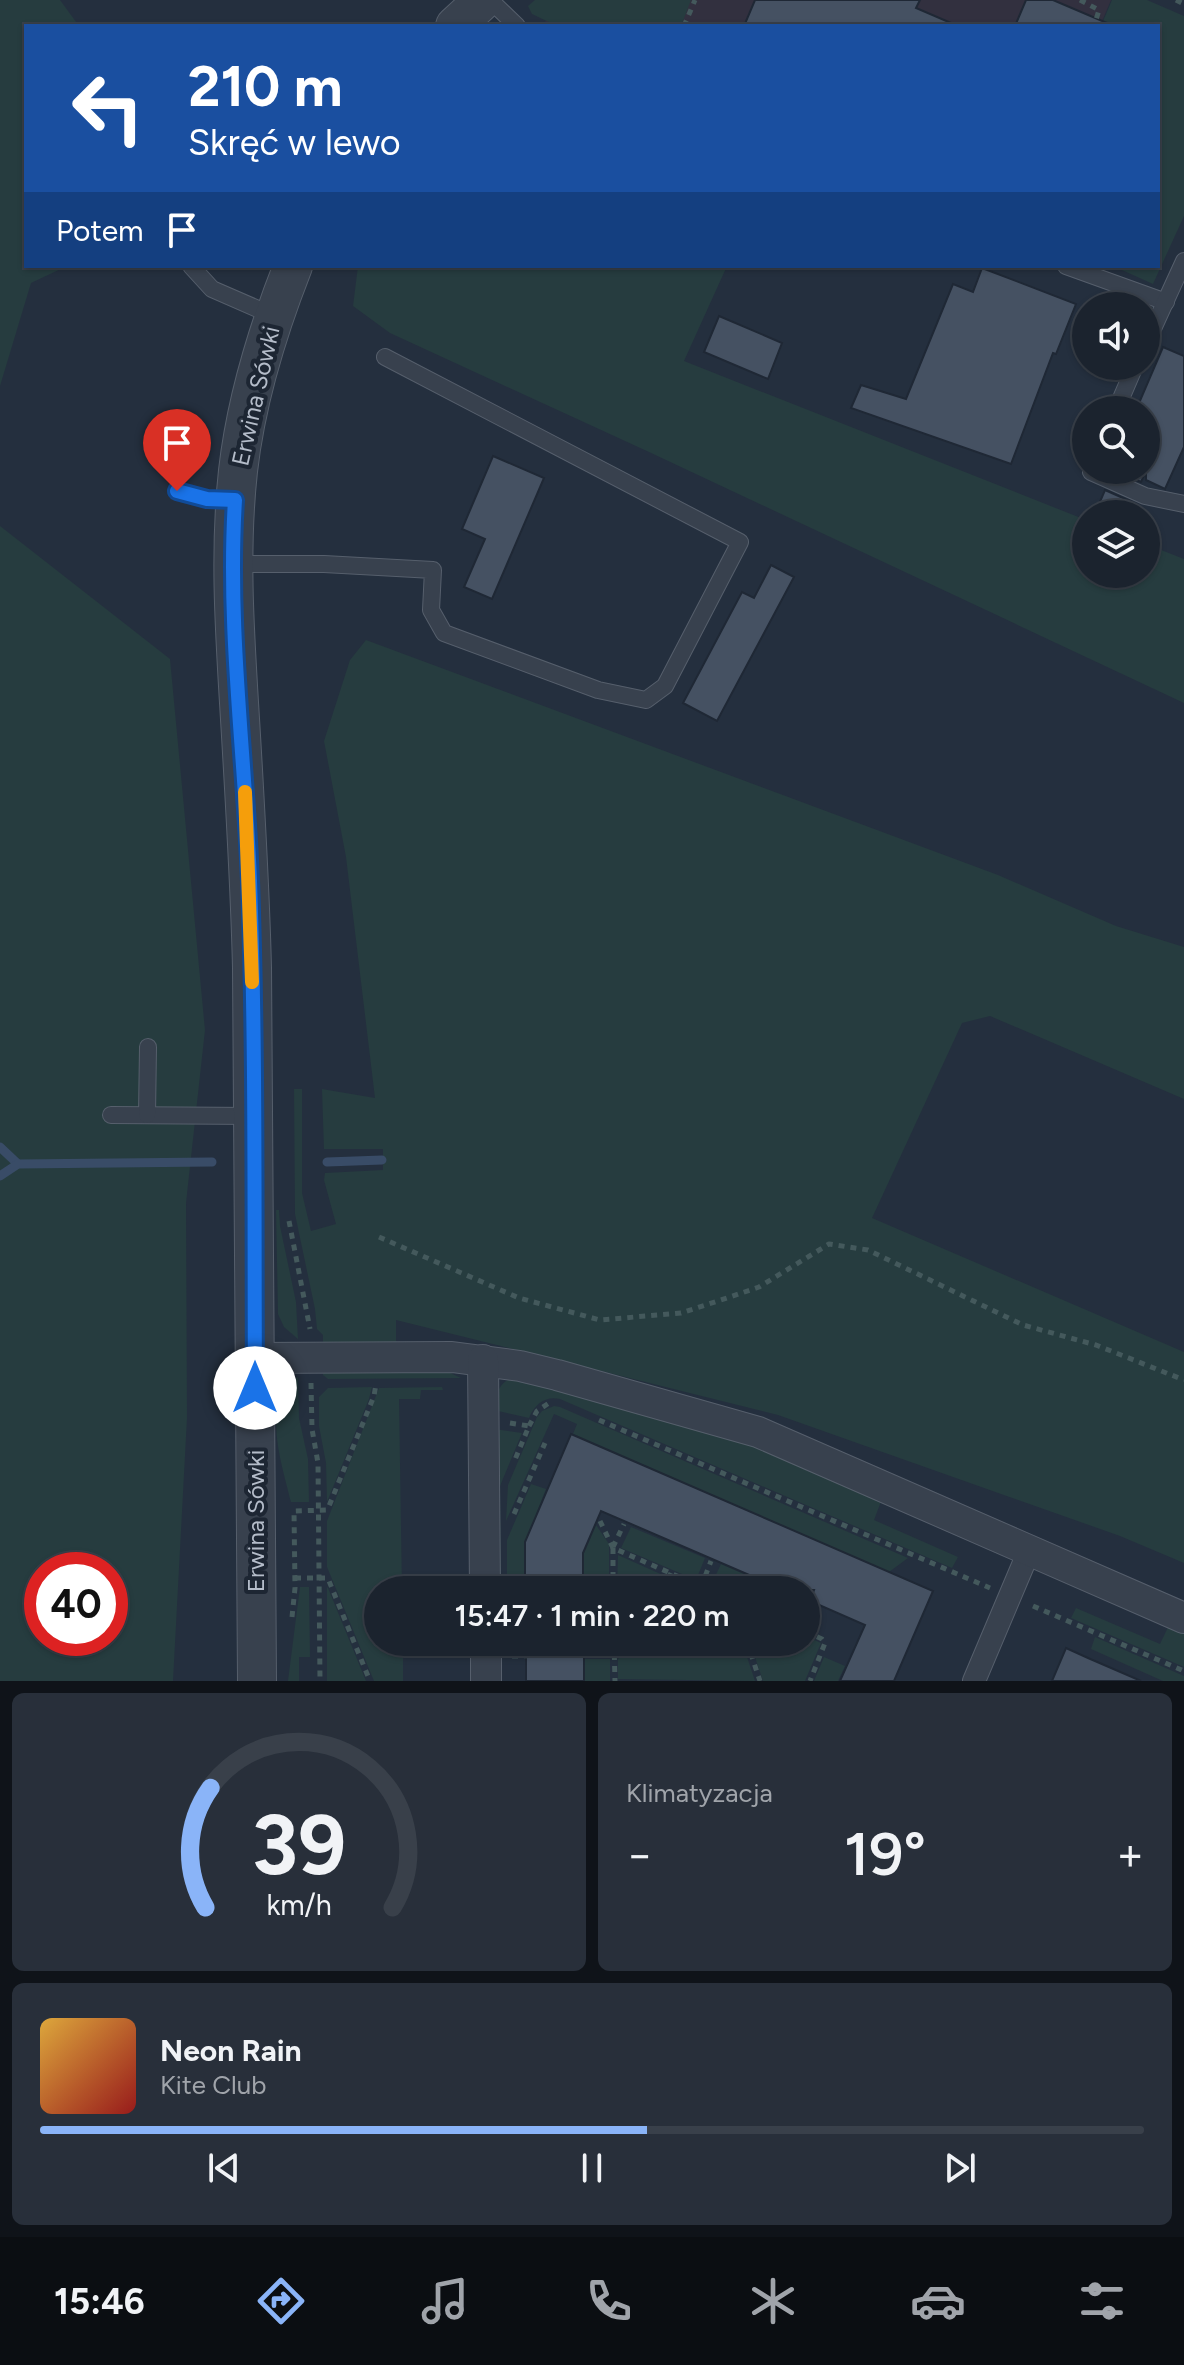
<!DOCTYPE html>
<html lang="pl">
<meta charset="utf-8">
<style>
:root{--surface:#1b232e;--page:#282f3a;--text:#f1f3f6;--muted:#a0a4aa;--line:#39404a;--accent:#8ab4f8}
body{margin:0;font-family:Figtree,sans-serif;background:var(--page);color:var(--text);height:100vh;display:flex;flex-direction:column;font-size:30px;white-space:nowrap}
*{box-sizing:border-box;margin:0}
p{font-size:26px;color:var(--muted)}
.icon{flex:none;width:44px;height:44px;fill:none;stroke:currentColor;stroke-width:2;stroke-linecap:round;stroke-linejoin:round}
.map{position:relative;height:1681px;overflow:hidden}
.details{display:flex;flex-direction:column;gap:12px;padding:12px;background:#0f1319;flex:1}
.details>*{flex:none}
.hud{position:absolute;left:24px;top:24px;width:1136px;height:244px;border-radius:0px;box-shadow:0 2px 6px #0004,0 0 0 2px var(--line);background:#1a4fa0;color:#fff;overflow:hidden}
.buttons{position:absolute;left:1072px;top:292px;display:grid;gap:16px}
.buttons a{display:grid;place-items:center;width:88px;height:88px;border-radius:50%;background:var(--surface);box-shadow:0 2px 6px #0004,0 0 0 2px var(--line);font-size:40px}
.speed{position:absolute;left:24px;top:1552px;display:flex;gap:16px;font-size:40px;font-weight:700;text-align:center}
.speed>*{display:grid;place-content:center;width:104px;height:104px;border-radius:50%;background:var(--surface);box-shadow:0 2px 6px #0004,0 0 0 2px var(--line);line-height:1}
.speed .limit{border:12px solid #d22;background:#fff;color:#111}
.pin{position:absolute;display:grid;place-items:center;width:68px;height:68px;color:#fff;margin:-82px -34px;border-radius:50% 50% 50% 0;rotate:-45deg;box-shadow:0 0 8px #0007}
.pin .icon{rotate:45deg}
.me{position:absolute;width:88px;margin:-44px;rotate:0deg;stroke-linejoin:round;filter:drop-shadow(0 0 6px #0008)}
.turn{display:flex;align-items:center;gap:28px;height:168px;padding:0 32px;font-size:36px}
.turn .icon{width:104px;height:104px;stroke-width:2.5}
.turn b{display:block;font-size:56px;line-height:68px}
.then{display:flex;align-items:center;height:76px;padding:0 32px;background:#0003;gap:16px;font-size:30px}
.big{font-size:60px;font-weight:600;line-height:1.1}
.details .widget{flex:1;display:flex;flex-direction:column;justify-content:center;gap:12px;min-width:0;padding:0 28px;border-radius:12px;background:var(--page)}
.details .dial{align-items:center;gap:0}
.dial svg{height:208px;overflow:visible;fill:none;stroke:var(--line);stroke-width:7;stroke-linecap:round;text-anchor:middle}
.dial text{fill:var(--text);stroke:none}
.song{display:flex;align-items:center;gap:24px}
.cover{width:96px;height:96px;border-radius:12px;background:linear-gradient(135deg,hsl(40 70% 55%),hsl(0 70% 35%))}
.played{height:8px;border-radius:4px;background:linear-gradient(90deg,var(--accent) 55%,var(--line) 55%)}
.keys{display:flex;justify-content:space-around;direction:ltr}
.heat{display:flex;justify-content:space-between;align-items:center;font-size:44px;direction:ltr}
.details .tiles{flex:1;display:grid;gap:12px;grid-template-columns:1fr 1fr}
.widget:last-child{grid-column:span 2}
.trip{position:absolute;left:364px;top:1576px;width:456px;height:80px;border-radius:40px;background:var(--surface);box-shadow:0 2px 6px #0004,0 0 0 2px var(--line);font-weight:600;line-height:80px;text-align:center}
.menu{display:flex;height:128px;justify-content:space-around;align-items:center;background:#0b0e12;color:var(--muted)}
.menu .icon{width:56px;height:56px}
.menu .active{color:var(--accent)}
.menu b{font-size:36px;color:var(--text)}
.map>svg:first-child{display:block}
.medical{fill:#32303f}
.green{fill:#263c3f;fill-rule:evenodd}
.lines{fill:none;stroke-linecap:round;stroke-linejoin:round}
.stream{stroke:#394c67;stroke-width:9}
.building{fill:#455162;stroke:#1f2835;stroke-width:2}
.service-casing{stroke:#565f6c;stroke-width:18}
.pedestrian-casing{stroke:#565f6c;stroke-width:24}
.minor-casing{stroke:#565f6c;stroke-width:32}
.tertiary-casing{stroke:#565f6c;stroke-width:40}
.path{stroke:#44595c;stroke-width:5;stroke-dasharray:6 6;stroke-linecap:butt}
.service{stroke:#38414e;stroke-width:16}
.pedestrian{stroke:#38414e;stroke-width:22}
.minor{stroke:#38414e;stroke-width:30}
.tertiary{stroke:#38414e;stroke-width:38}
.route-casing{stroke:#114b97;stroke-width:20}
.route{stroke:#1a73e8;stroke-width:14}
.slow{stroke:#f59e0b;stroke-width:14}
.labels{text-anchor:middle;stroke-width:8;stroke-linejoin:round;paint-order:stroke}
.street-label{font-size:24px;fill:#b4bcc9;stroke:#1d2633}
</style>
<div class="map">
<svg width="1184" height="1681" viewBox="0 0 1184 1681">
<rect width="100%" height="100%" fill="#242f3e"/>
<!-- medical -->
<polygon class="medical" points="561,0 1111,0 1100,26 543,26 550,13"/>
<!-- green -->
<g class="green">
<polygon points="0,0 60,0 79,26 26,26 26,266 67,266 31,283 0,386"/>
<polygon points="535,0 691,0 681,26 557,26 532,14 528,6"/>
<polygon points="1112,0 1147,0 1184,16 1184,216 1153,284 1113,266 1158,266 1158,26 1101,26"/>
<polygon points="358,266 727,266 684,361 1086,520 1086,574 1146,574 1146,544 1184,559 1184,703 649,452 390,333 353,306"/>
<path d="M0,526L170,659L205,1030L186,1203L187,1418L173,1681H0ZM42,1570H110V1638H42Z"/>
<polygon points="366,640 998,875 1116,926 1184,947 1184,1099 990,1016 962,1023 872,1218 1184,1352 1184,1563 1120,1536 778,1415 396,1320 396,1344 323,1345 323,1335 317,1329 315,1309 295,1214 294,1089 302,1089 302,1193 311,1231 336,1224 324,1180 325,1173 383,1170 383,1149 324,1149 322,1089 375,1098 346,857 324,741 350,660"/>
<polygon points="276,1210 279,1210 280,1226 296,1302 298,1339 284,1327 278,1314"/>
<polygon points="444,1370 461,1378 328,1379 323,1375 323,1371"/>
<path d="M298,1377L299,1418L308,1459L309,1502H291C283,1466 259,1402 298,1377Z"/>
<path d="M518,1377L736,1438L882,1499L874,1520L958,1557L952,1568L560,1399C545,1396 535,1404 529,1418L494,1410C497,1393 498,1380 518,1377Z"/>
<polygon points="372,1387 369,1399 327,1502 326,1463 319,1426 319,1397 328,1388"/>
<polygon points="442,1387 443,1390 421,1390 420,1399 399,1399 402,1590 378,1590 378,1642 403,1642 403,1681 374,1681 327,1567 327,1521 379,1388"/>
<polygon points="554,1406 560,1407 908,1558 889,1572 573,1434 577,1424 554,1414 506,1521 508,1485 537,1417 542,1411"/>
<polygon points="494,1429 522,1433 500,1486 501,1590 497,1590"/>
<polygon points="531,1484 546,1489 526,1541 527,1590 507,1590 507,1540"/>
<polygon points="596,1525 609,1544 609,1590 584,1590 584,1553"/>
<polygon points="631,1527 705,1558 696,1580 621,1548"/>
<polygon points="618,1555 665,1576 662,1584 669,1587 673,1580 698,1590 617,1590"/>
<polygon points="721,1564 776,1588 781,1590 722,1590 711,1585"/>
<polygon points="300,1587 309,1587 310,1657 299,1657 299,1681 288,1681"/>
<polygon points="327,1587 328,1588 366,1681 327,1681"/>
<polygon points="1076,1608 1160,1644 1170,1623 1184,1630 1184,1667 1071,1618"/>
<polygon points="806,1636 821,1643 805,1681 763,1681 750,1642 806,1642"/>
<polygon points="1095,1637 1184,1676 1184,1681 1163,1681 1091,1649"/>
<polygon points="639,1642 660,1642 678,1657 742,1642 755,1681 618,1679 618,1659"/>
<polygon points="824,1657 845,1666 838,1681 814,1681"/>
<rect x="585" y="1659" width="25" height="22"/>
</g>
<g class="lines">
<!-- stream -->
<g class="stream">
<polyline points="0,1147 18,1164"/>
<polyline points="327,1162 382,1160"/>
<polyline points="0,1176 18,1164 212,1162"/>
</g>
</g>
<!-- building -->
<g class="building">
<polygon points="755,0 920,0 916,8 958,26 744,26"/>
<polygon points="1026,0 1053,0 1114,26 1015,26"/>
<polygon points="982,268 1076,304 1056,354 1053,353 1011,464 851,408 861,385 906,399 953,284 973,292"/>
<polygon points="719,316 782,343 768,379 704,352"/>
<polygon points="1163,347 1184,356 1184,447 1165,489 1146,480 1146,471 1141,482 1114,470 1146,470 1146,410 1136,410"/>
<polygon points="493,456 544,478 492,599 464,587 485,539 462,529"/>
<polygon points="1105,490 1132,502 1126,514 1122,514 1099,504"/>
<polygon points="771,565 794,577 717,721 683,703 742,592 754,598"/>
<polygon points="571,1434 933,1591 894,1681 840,1681 865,1625 810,1601 814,1590 784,1590 601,1511 583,1553 583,1590 525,1590 525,1542"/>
<rect x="526" y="1642" width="58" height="39"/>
<polygon points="1066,1648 1088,1658 1141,1681 1052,1681"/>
</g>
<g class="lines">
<!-- service casing -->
<g class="service-casing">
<g id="service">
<polyline points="490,0 517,26"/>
<polyline points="191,266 212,289 274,316"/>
<polyline points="1066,266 1166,302"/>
<polyline points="1146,344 1184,261"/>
<polyline points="1116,410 1135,366"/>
<polyline points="1092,470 1091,472 1145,496 1184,504"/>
<polyline points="177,491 207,499 235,500"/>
<polyline points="232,564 324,564 433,570 431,610 444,633 598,690 646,700 665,686 740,542 385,357"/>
<polyline points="111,1115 253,1116"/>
<polyline points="147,1115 148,1047"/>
</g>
</g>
<!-- pedestrian casing -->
<g class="pedestrian-casing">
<polyline id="pedestrian" points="974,1681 1029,1551"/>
</g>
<!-- minor casing -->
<g class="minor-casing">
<g id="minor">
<polyline points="255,1358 452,1357 520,1366 557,1375 758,1432 1184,1618"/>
<polyline points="483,1360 485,1590"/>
<polyline points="486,1642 486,1681"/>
</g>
</g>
<!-- tertiary casing -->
<g class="tertiary-casing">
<g id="tertiary">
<polyline points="455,26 483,0"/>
<path d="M257,1681L252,968C250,885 245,802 240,719C235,636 229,554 238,471C246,400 267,332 293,266"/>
</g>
</g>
<!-- path -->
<g class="path">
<polyline points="1080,0 1099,10 1094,26"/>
<polyline points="1176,0 1184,4"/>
<polyline points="684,26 695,0"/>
<polyline points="289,1221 310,1329"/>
<polyline points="379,1237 519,1298 600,1320 681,1313 727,1298 759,1287 829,1244 868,1250 1023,1325 1096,1345 1184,1380"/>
<polyline points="311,1383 312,1429 318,1463 320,1681"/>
<polyline points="599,1420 990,1588"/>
<polyline points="510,1423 529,1426 514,1462"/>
<polyline points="529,1426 537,1411 549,1403"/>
<polyline points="514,1514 545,1443"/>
<polyline points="600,1521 613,1548"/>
<polyline points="613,1547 624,1524"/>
<polyline points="295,1578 327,1578 329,1581 370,1681"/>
<polyline points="665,1586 671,1573"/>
<polyline points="701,1587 711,1561"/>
<polyline points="613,1590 613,1548 709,1590"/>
<polyline points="1033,1606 1184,1671"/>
<polyline points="292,1617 295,1588 294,1511 326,1510 329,1506 374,1396 376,1384"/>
<polyline points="806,1632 822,1639 825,1643 810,1681"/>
<polyline points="614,1642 615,1681"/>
<polyline points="664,1642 678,1654 721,1642"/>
<polyline points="747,1642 760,1681"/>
<polyline points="512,1656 614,1654 634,1642"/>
</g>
<!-- service -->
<use href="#service" class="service"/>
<!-- pedestrian -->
<use href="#pedestrian" class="pedestrian"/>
<!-- minor -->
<use href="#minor" class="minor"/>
<!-- tertiary -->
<use href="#tertiary" class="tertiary"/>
</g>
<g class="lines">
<!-- route casing -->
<g class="route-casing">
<path id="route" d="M177,491L207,499L235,500C227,627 245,754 250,881C256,1050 254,1219 255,1388"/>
</g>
<!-- route -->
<use href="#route" class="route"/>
<!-- slow -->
<polyline class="slow" points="245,792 252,982"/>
</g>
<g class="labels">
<!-- street labels -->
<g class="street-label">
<text transform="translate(256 396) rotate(-77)" y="8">Erwina Sówki</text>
<text transform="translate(256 1521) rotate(-90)" y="8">Erwina Sówki</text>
</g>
</g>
</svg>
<div class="buttons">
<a><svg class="icon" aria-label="sound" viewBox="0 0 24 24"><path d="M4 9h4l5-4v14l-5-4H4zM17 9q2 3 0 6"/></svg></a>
<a><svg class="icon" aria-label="search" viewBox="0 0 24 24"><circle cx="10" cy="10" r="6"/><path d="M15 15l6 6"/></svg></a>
<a><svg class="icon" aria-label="layers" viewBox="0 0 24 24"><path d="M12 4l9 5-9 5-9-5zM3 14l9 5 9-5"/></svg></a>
</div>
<div class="speed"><div class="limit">40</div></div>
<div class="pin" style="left:177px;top:491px;background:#d93025"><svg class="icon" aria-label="arrive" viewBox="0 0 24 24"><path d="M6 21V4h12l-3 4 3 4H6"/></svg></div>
<svg class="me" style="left:255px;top:1388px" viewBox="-20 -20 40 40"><circle r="19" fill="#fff"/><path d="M0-13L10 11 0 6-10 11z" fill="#1a73e8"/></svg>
<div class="trip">15:47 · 1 min · 220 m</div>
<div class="hud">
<div class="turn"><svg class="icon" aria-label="left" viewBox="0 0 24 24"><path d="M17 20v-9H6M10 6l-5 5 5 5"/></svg><div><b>210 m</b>Skręć w lewo</div></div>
<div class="then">Potem<svg class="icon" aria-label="arrive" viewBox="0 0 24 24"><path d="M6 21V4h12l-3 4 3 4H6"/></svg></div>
</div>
</div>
<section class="details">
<div class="tiles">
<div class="widget dial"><svg viewBox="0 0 100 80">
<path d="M14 69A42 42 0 1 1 86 69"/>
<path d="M14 69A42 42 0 0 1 16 23" stroke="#8ab4f8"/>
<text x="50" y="56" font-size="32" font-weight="700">39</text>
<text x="50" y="72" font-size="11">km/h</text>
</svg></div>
<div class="widget"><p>Klimatyzacja</p>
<div class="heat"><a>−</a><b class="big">19°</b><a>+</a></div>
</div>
<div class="widget">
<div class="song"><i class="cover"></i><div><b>Neon Rain</b><p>Kite Club</p></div></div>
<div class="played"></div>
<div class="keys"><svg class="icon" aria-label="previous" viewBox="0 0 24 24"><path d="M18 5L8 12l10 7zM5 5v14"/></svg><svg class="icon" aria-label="pause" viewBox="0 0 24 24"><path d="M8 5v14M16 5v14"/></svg><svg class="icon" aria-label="next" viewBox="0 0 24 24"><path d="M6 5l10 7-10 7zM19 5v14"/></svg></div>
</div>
</div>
</section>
<nav class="menu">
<b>15:46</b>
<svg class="icon active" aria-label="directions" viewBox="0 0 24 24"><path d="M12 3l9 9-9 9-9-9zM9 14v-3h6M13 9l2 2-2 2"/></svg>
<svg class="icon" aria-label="music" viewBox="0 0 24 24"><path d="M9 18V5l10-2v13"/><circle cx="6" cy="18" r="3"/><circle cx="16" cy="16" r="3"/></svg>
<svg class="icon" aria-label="phone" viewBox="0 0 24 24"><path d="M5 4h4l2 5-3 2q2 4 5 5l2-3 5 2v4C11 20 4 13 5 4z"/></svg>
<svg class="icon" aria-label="climate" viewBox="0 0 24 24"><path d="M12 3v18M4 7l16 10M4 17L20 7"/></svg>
<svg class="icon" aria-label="car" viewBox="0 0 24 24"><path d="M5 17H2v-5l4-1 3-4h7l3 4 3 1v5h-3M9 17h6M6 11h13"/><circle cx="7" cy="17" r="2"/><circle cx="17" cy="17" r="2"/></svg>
<svg class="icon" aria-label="filters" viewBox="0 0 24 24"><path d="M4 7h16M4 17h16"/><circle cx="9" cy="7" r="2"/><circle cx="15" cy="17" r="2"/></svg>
</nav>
